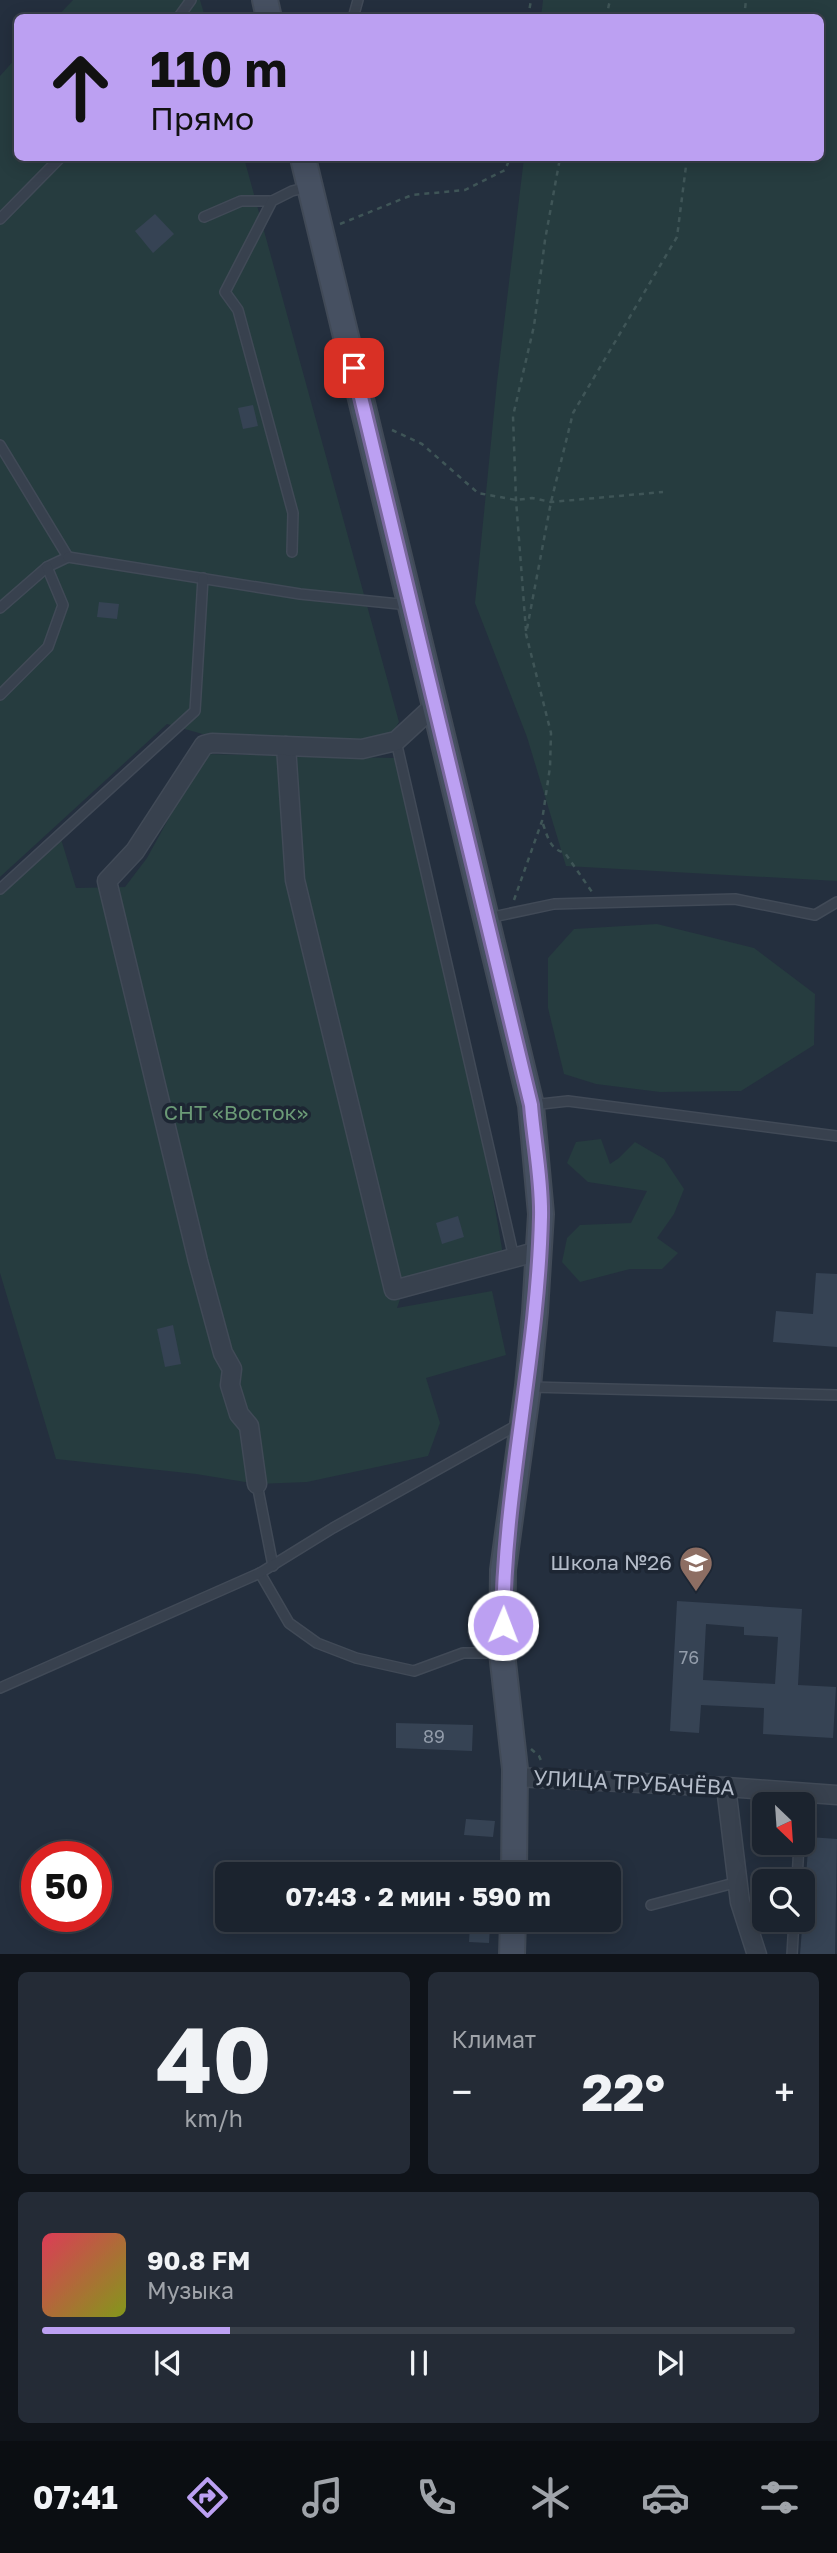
<!DOCTYPE html>
<html lang="ru">
<meta charset="utf-8">
<style>
:root{--surface:#1b232e;--page:#242b36;--text:#f1f3f6;--muted:#a0a4aa;--line:#39404a;--accent:#bca0f2}
body{margin:0;font-family:"Golos Text",sans-serif;background:var(--page);color:var(--text);height:100vh;display:flex;flex-direction:column;font-size:26px;white-space:nowrap}
*{box-sizing:border-box;margin:0}
p{font-size:23px;color:var(--muted)}
.icon{flex:none;width:38px;height:38px;fill:none;stroke:currentColor;stroke-width:2;stroke-linecap:round;stroke-linejoin:round}
.map{position:relative;height:1954px;overflow:hidden}
.details{display:flex;flex-direction:column;gap:18px;padding:18px;background:#0f1319;flex:1}
.details>*{flex:none}
.hud{position:absolute;left:14px;top:14px;width:810px;height:147px;border-radius:10px;box-shadow:0 4px 18px #0003,0 0 0 2px var(--line);background:#bca0f2;color:#111;overflow:hidden}
.needle{width:46px;rotate:155deg}
.fabs{position:absolute;left:752px;top:1792px;display:grid;gap:14px}
.fabs a{display:grid;place-items:center;width:63px;height:63px;border-radius:10px;background:var(--surface);box-shadow:0 4px 18px #0003,0 0 0 2px var(--line);font-size:35px}
.speed{position:absolute;left:21px;top:1841px;display:flex;gap:14px;font-size:35px;font-weight:700;text-align:center}
.speed>*{display:grid;place-content:center;width:91px;height:91px;border-radius:50%;background:var(--surface);box-shadow:0 4px 18px #0003,0 0 0 2px var(--line);line-height:1}
.speed .limit{border:10px solid #d22;background:#fff;color:#111}
.pin{position:absolute;display:grid;place-items:center;width:60px;height:60px;color:#fff;margin:-30px;border-radius:14px;box-shadow:0 4px 10px #0006}
.me{position:absolute;width:77px;margin:-38px;rotate:1deg;stroke-linejoin:round;filter:drop-shadow(0 0 5px #0008)}
.turn{display:flex;align-items:center;gap:24px;height:147px;padding:0 21px;font-size:32px}
.turn .icon{width:91px;height:91px;stroke-width:2.5}
.turn b{display:block;font-size:49px;line-height:60px}
.big{font-size:52px;font-weight:700;line-height:1.1}
.details .widget{flex:1;display:flex;flex-direction:column;justify-content:center;gap:10px;min-width:0;padding:0 24px;border-radius:10px;background:var(--page)}
.details .dial{align-items:center;gap:0}
.dial b{font-size:91px;line-height:1}
.song{display:flex;align-items:center;gap:21px}
.cover{width:84px;height:84px;border-radius:10px;background:linear-gradient(135deg,hsl(350 70% 55%),hsl(70 70% 35%))}
.played{height:7px;border-radius:4px;background:linear-gradient(90deg,var(--accent) 25%,var(--line) 25%)}
.keys{display:flex;justify-content:space-around;direction:ltr}
.heat{display:flex;justify-content:space-between;align-items:center;font-size:38px;direction:ltr}
.details .tiles{flex:1;display:grid;gap:18px;grid-template-columns:1fr 1fr}
.widget:last-child{grid-column:span 2}
.trip{position:absolute;left:215px;top:1862px;width:406px;height:70px;border-radius:10px;background:var(--surface);box-shadow:0 4px 18px #0003,0 0 0 2px var(--line);font-weight:700;line-height:70px;text-align:center}
.dock{display:flex;height:112px;justify-content:space-around;align-items:center;background:#0b0e12;color:var(--muted)}
.dock .icon{width:49px;height:49px}
.dock .active{color:var(--accent)}
.dock b{font-size:32px;color:var(--text)}
.map>svg:first-child{display:block}
.green{fill:#263c3f}
.building{fill:#364354;fill-rule:evenodd}
.lines{fill:none;stroke-linecap:round;stroke-linejoin:round}
.lane-casing{stroke:#414a57;stroke-width:12}
.street-casing{stroke:#414a57;stroke-width:21}
.secondary-casing{stroke:#414a57;stroke-width:28}
.path{stroke:#3f5557;stroke-width:2.5;stroke-dasharray:5 5;stroke-linecap:butt}
.lane{stroke:#38414e;stroke-width:9}
.street{stroke:#38414e;stroke-width:18}
.secondary{stroke:#465061;stroke-width:24}
.route-casing{stroke:#7a689d;stroke-width:18}
.route{stroke:#bca0f2;stroke-width:12}
.labels{text-anchor:middle;stroke-width:7;stroke-linejoin:round;paint-order:stroke}
.number-label{font-size:18px;fill:#929caa}
.park-label{font-size:21px;fill:#6b9a76;stroke:#1d2633}
.poi-label{font-size:21px;fill:#b4bcc9;stroke:#1d2633;text-anchor:end}
.street-label{font-size:21px;fill:#b4bcc9;stroke:#1d2633}
</style>
<div class="map">
<svg width="837" height="1955" viewBox="0 0 837 1955">
<rect width="100%" height="100%" fill="#242f3e"/>
<!-- green -->
<g class="green">
<polygon points="73,0 200,0 205,17 56,18"/>
<polygon points="543,0 837,0 837,881 566,866 527,737 475,603 497,382 524,158 821,158 821,18 541,17"/>
<polygon points="17,57 18,158 244,158 399,722 387,741 355,749 206,735 167,724 0,877 0,76"/>
<polygon points="204,754 395,758 487,1160 503,1255 407,1279 397,1308 492,1291 506,1355 426,1378 440,1423 428,1456 307,1482 257,1484 196,1474 56,1459 0,1273 0,893 61,839 76,888 125,887 147,858"/>
<polygon points="657,924 754,948 815,994 814,1045 741,1091 660,1092 596,1084 564,1074 548,1008 548,958 574,929"/>
<polygon points="601,1139 610,1164 619,1158 635,1142 664,1159 684,1189 674,1214 657,1238 678,1253 662,1269 630,1269 580,1282 562,1262 567,1238 580,1225 631,1223 647,1191 588,1182 567,1163 576,1142"/>
</g>
<!-- building -->
<g class="building">
<polygon points="155,214 174,234 153,253 135,231"/>
<polygon points="253,405 258,426 243,429 238,408"/>
<polygon points="99,602 119,604 117,619 97,617"/>
<polygon points="458,1216 464,1237 442,1244 436,1223"/>
<polygon points="816,1273 837,1274 837,1347 773,1342 776,1311 813,1314"/>
<polygon points="173,1325 181,1364 165,1367 157,1329"/>
<path d="M677,1601L802,1609L798,1685L836,1687L833,1738L763,1734L764,1708L701,1705L699,1733L670,1731ZM706,1624L744,1627V1635L778,1637L775,1684L703,1680Z"/>
<polygon points="396,1723 473,1725 472,1751 396,1748"/>
<polygon points="466,1819 495,1821 493,1837 464,1835"/>
<polygon points="809,1837 837,1839 835,1955 800,1955"/>
<polygon points="470,1925 490,1926 489,1943 469,1942"/>
</g>
<g class="lines">
<!-- lane casing -->
<g class="lane-casing">
<g id="lane">
<polyline points="178,18 191,0"/>
<polyline points="353,18 358,0"/>
<polyline points="204,217 241,201 272,201"/>
<polyline points="0,219 60,158"/>
<polyline points="0,445 68,557 47,567 0,608"/>
<polyline points="292,552 293,513 238,310 225,292 272,201 292,191 308,187"/>
<polyline points="68,557 300,594 409,605"/>
<polyline points="0,695 48,647 63,605 47,567"/>
<polyline points="396,741 514,1258"/>
<polyline points="0,889 195,711 203,578"/>
<polyline points="488,918 554,904 735,899 815,915 837,902"/>
<polyline points="532,1105 568,1101 837,1136"/>
<polyline points="531,1387 837,1395"/>
<polyline points="257,1484 273,1566"/>
<polyline points="260,1573 289,1623 317,1643 356,1658 414,1671 463,1653 500,1653"/>
<polyline points="0,1688 260,1573 333,1528 519,1424"/>
<polyline points="797,1881 799,1843"/>
<polyline points="651,1905 738,1882"/>
<polyline points="792,1955 794,1920"/>
</g>
</g>
<!-- street casing -->
<g class="street-casing">
<g id="street">
<polyline points="286,746 295,880 394,1290 539,1251"/>
<polyline points="257,1484 249,1426 239,1414 230,1385 232,1369 223,1353 198,1261 107,881 135,851 204,745 212,743 362,749 396,741 435,705"/>
<polyline points="515,1777 726,1787 837,1795"/>
<polyline points="726,1787 740,1902 757,1955"/>
</g>
</g>
<!-- secondary casing -->
<g class="secondary-casing">
<g id="secondary">
<polyline points="265,0 269,18"/>
<polyline points="303,158 531,1105 541,1214 535,1312 528,1386 503,1570 502,1653 515,1769 514,1874"/>
<polyline points="512,1955 513,1920"/>
</g>
</g>
<!-- path -->
<g class="path">
<polyline points="528,18 531,0"/>
<polyline points="606,18 610,0"/>
<polyline points="744,18 746,0"/>
<polyline points="340,224 412,195 465,190 505,170 510,158"/>
<polyline points="392,430 422,444 478,493 516,500 532,498 551,502 663,492"/>
<polyline points="526,631 516,500 513,416 534,326 545,240 560,158"/>
<path d="M543,824C548,838 550,849 565,853L592,892"/>
<polyline points="514,900 542,821 550,767 551,733 526,634 551,502 573,413 677,237 687,158"/>
<polyline points="531,1749 539,1756 542,1763"/>
</g>
<!-- lane -->
<use href="#lane" class="lane"/>
<!-- street -->
<use href="#street" class="street"/>
<!-- secondary -->
<use href="#secondary" class="secondary"/>
</g>
<g class="lines">
<!-- route casing -->
<g class="route-casing">
<path id="route" d="M354,368L531,1105C534,1142 542,1180 541,1217C538,1354 504,1488 503,1625"/>
</g>
<!-- route -->
<use href="#route" class="route"/>
</g>
<!-- icons -->
<defs>
<g id="school-pin" transform="scale(1.75)"><path d="M0 17L-7.5 6A9.5 9.5 0 1 1 7.5 6Z" fill="#8d6e63" stroke="#1d2633"/><path d="M0-5L7-2L0 1L-7-2ZM-4 1L0 2.5L4 1V4Q0 6-4 4Z" fill="#fff"/></g>
</defs>
<g fill-rule="evenodd">
<use href="#school-pin" x="696" y="1563"/>
</g>
<g class="labels">
<!-- number labels -->
<g class="number-label">
<text x="689" y="1664">76</text>
<text x="434" y="1743">89</text>
</g>
<!-- park labels -->
<g class="park-label">
<text x="236" y="1120">СНТ «Восток»</text>
</g>
<!-- poi labels -->
<g class="poi-label">
<text x="672" y="1570">Школа №26</text>
</g>
<!-- street labels -->
<g class="street-label">
<text transform="translate(634 1783) rotate(3)" y="7">УЛИЦА ТРУБАЧЁВА</text>
</g>
</g>
</svg>
<div class="fabs">
<a><svg class="needle" viewBox="-14 -14 28 28"><path d="M0-13l5 13h-10z" fill="#e53935"/><path d="M0 13l5-13h-10z" fill="#a0a4aa"/></svg></a>
<a><svg class="icon" aria-label="search" viewBox="0 0 24 24"><circle cx="10" cy="10" r="6"/><path d="M15 15l6 6"/></svg></a>
</div>
<div class="speed"><div class="limit">50</div></div>
<div class="pin" style="left:354px;top:368px;background:#d93025"><svg class="icon" aria-label="arrive" viewBox="0 0 24 24"><path d="M6 21V4h12l-3 4 3 4H6"/></svg></div>
<svg class="me" style="left:503px;top:1625px" viewBox="-20 -20 40 40"><circle r="17" fill="#bca0f2" stroke="#fff" stroke-width="3"/><path d="M0-11L8 9 0 5-8 9z" fill="#fff"/></svg>
<div class="trip">07:43 · 2 мин · 590 m</div>
<div class="hud">
<div class="turn"><svg class="icon" aria-label="ahead" viewBox="0 0 24 24"><path d="M12 20V5M6 11l6-6 6 6"/></svg><div><b>110 m</b>Прямо</div></div>
</div>
</div>
<section class="details">
<div class="tiles">
<div class="widget dial"><b>40</b><p>km/h</p></div>
<div class="widget"><p>Климат</p>
<div class="heat"><a>−</a><b class="big">22°</b><a>+</a></div>
</div>
<div class="widget">
<div class="song"><i class="cover"></i><div><b>90.8 FM</b><p>Музыка</p></div></div>
<div class="played"></div>
<div class="keys"><svg class="icon" aria-label="previous" viewBox="0 0 24 24"><path d="M18 5L8 12l10 7zM5 5v14"/></svg><svg class="icon" aria-label="pause" viewBox="0 0 24 24"><path d="M8 5v14M16 5v14"/></svg><svg class="icon" aria-label="next" viewBox="0 0 24 24"><path d="M6 5l10 7-10 7zM19 5v14"/></svg></div>
</div>
</div>
</section>
<nav class="dock">
<b>07:41</b>
<svg class="icon active" aria-label="directions" viewBox="0 0 24 24"><path d="M12 3l9 9-9 9-9-9zM9 14v-3h6M13 9l2 2-2 2"/></svg>
<svg class="icon" aria-label="music" viewBox="0 0 24 24"><path d="M9 18V5l10-2v13"/><circle cx="6" cy="18" r="3"/><circle cx="16" cy="16" r="3"/></svg>
<svg class="icon" aria-label="phone" viewBox="0 0 24 24"><path d="M5 4h4l2 5-3 2q2 4 5 5l2-3 5 2v4C11 20 4 13 5 4z"/></svg>
<svg class="icon" aria-label="climate" viewBox="0 0 24 24"><path d="M12 3v18M4 7l16 10M4 17L20 7"/></svg>
<svg class="icon" aria-label="car" viewBox="0 0 24 24"><path d="M5 17H2v-5l4-1 3-4h7l3 4 3 1v5h-3M9 17h6M6 11h13"/><circle cx="7" cy="17" r="2"/><circle cx="17" cy="17" r="2"/></svg>
<svg class="icon" aria-label="filters" viewBox="0 0 24 24"><path d="M4 7h16M4 17h16"/><circle cx="9" cy="7" r="2"/><circle cx="15" cy="17" r="2"/></svg>
</nav>
